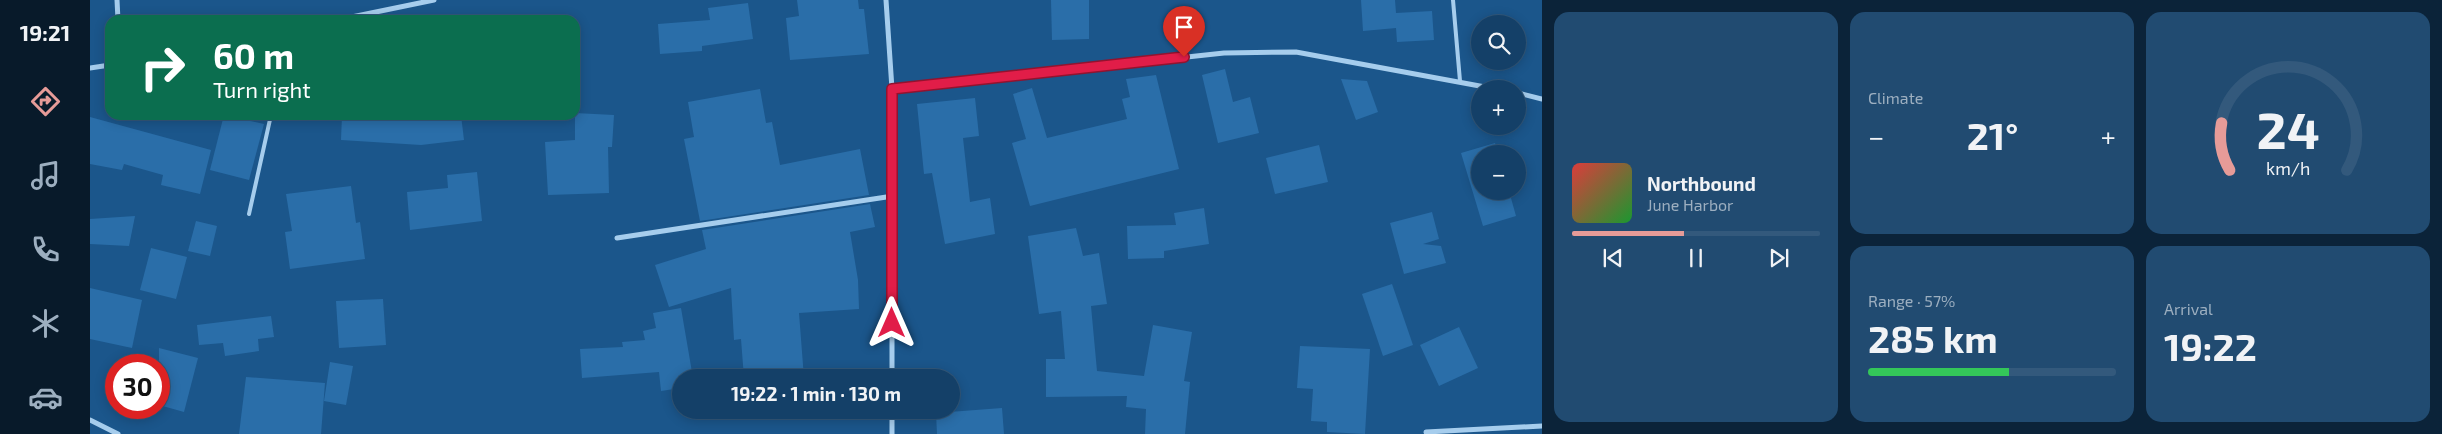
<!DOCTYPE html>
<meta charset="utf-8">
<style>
:root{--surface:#144068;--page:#214b71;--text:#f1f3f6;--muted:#9dafc0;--line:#33597c;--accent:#e69b98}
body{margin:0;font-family:"Exo 2",sans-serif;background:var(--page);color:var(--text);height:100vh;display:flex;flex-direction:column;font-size:19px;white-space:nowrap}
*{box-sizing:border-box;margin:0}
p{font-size:16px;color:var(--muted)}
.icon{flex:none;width:28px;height:28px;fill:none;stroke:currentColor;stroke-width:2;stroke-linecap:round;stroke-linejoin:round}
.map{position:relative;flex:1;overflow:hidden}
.panel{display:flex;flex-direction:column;gap:12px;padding:12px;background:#0b2339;width:900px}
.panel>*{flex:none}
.hud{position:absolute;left:15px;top:15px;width:475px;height:105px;border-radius:15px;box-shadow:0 2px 12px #0003,0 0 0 1px var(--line);background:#0b6e4f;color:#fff;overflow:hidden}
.fabs{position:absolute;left:1381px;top:15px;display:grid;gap:10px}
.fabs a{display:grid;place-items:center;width:55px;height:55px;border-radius:50%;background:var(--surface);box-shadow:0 2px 12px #0003,0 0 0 1px var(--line);font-size:25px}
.speed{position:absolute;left:15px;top:354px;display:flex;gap:10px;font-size:25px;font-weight:700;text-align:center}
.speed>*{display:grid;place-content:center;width:65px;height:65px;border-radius:50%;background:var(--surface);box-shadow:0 2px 12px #0003,0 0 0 1px var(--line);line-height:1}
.speed .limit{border:8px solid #d22;background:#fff;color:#111}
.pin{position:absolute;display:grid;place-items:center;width:42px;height:42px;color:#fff;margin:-51px -21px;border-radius:50% 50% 50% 0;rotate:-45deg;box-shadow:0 0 5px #0007}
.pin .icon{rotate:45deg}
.me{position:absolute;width:55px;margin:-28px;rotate:0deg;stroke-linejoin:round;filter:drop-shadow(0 0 4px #0008)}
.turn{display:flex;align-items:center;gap:18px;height:105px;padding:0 25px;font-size:22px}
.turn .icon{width:65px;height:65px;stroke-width:2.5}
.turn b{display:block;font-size:35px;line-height:42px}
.big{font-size:38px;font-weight:700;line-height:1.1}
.panel .tile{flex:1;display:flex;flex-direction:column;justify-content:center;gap:8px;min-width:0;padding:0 18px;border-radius:15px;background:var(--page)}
.panel .dial{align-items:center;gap:0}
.dial svg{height:130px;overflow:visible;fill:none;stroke:var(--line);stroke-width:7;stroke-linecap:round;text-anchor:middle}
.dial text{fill:var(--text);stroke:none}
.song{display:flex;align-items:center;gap:15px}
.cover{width:60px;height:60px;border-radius:8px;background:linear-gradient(135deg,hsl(0 70% 55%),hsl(130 70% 35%))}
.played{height:5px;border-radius:2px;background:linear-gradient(90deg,var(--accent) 45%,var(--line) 45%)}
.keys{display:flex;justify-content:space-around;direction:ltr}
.heat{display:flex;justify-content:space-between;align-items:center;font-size:28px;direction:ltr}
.charge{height:8px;border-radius:4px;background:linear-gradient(90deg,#34c759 57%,var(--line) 0)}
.panel .tiles{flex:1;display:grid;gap:12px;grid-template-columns:repeat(3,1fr)}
.tile:first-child{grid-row:span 2}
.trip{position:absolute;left:582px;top:369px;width:288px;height:50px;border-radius:25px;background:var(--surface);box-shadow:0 2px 12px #0003,0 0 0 1px var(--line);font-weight:700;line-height:50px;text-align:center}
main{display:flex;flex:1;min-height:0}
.tabs{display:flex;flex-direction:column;width:90px;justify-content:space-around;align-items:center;background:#081a2a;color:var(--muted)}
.tabs .icon{width:35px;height:35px}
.tabs .active{color:var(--accent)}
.tabs b{font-size:22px;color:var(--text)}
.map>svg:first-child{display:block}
.building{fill:#2a6ea9}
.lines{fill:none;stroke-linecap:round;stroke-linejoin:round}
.lane{stroke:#a6cded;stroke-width:4}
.street{stroke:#a6cded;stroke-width:5}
.route-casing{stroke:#92132f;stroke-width:12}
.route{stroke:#e11d48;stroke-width:9}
</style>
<main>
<nav class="tabs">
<b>19:21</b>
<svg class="icon active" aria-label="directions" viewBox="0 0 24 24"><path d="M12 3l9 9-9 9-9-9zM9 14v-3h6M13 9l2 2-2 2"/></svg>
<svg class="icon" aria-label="music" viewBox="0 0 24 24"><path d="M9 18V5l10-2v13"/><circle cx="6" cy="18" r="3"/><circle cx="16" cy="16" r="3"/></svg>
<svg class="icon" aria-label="phone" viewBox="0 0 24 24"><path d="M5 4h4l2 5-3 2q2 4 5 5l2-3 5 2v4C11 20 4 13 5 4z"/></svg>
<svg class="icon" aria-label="climate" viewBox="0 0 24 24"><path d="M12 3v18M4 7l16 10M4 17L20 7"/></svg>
<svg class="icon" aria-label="car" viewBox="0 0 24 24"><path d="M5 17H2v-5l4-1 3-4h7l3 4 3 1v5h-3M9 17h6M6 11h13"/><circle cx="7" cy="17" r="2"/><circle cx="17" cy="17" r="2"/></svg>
</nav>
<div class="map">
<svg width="1452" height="434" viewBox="0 0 1452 434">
<rect width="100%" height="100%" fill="#1b568b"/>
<!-- building -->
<g class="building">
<polygon points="707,0 768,0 769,9 774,9 779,54 700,60 696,18 709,16"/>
<polygon points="961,0 999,0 999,39 962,40"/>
<polygon points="1271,0 1305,0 1306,13 1342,11 1344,40 1307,42 1306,28 1273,31"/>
<polygon points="658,3 663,39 612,46 612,51 570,54 568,24 620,20 618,8"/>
<polygon points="1135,69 1143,102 1160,97 1169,133 1128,143 1112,75"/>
<polygon points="1066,75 1089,169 940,206 922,143 936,139 923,94 942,88 957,138 1037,119 1032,99 1040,97 1036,79"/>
<polygon points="1251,79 1277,81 1288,112 1266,120"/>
<polygon points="670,89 676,123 682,122 690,165 770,149 779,195 610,221 594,139 604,137 598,102"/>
<polygon points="885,98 889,136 873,138 880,202 900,198 905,234 855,244 842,173 834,174 827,104"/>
<polygon points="485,113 524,115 522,147 518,147 519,193 458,195 455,142 485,140"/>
<polygon points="134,115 174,124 159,180 120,170"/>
<polygon points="252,115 371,115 374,140 331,145 251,140"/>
<polygon points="0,117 121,150 110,194 71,185 73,175 34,164 32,170 0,164"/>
<polygon points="1405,143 1408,154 1390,154 1390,191 1419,191 1426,216 1393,226 1371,153"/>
<polygon points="1229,145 1238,182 1185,194 1176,158"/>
<polygon points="387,172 392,221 320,230 317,192 358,188 357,175"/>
<polygon points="261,186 266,223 270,222 275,259 200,269 195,232 202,231 196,194"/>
<polygon points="780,204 785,227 760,232 768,280 769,309 709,313 714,378 654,378 651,339 644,340 641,288 579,307 565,265 616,249 612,230"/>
<polygon points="1114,208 1119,244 1074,251 1074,258 1038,259 1037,226 1086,225 1084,213"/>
<polygon points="1342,212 1349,239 1333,244 1351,246 1356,263 1314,274 1300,223"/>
<polygon points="45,216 39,246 0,244 0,219"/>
<polygon points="106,221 127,226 120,256 98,251"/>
<polygon points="986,228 993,256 1009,253 1017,304 1001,306 1007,371 1054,376 1063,325 1102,332 1094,381 1100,382 1095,434 1055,434 1056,409 1036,407 1037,396 956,397 956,359 975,359 971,311 949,314 938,236"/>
<polygon points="61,248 97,257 86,299 50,290"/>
<polygon points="1302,284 1323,345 1293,356 1272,294"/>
<polygon points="0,288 52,300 42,348 0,339"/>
<polygon points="293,299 296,345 249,348 246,301"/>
<polygon points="591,308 603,378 591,378 591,388 571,391 569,372 492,378 490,349 533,347 532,342 555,340 553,331 566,328 563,313"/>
<polygon points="181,316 184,337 168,339 169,351 135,356 133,343 109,345 107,325"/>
<polygon points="1369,327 1388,368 1349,386 1330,345"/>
<polygon points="1210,346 1280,349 1275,434 1237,432 1237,422 1221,421 1223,389 1207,388"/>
<polygon points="69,348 108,358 94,412 69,405"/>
<polygon points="240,362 263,366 256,405 234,401"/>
<polygon points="156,377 235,383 231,434 149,434"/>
<polygon points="912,408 914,434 847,434 846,413"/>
</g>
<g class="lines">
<!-- lane -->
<g class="lane">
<polyline points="1363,0 1370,81"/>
<polyline points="159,214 181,115"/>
</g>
<!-- street -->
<g class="street">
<polyline points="27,0 28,20"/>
<polyline points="796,0 802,89 802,378"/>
<polyline points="247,20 344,0"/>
<polyline points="0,68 20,65"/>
<polyline points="802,89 1134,53 1206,52 1406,89"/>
<polyline points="1428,93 1452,99"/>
<polyline points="527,238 803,196"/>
<polyline points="0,420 28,434"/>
<polyline points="1336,432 1452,426"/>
<polyline points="802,434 802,410"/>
</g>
</g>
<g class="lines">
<!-- route casing -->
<g class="route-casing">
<polyline id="route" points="802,323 802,89 1094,57"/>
</g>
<!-- route -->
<use href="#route" class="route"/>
</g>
</svg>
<div class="fabs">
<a><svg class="icon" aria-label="search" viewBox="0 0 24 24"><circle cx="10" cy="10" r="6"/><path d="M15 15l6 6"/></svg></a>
<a>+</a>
<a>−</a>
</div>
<div class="speed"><div class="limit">30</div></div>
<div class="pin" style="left:1094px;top:57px;background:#d93025"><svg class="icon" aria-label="arrive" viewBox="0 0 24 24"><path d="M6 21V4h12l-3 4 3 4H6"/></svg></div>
<svg class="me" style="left:802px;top:323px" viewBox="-20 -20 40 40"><path d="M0-17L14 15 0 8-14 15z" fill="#e11d48" stroke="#fff" stroke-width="4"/></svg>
<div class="trip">19:22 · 1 min · 130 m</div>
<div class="hud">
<div class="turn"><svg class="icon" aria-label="right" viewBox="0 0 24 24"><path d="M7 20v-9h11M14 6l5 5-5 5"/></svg><div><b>60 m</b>Turn right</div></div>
</div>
</div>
<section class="panel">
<div class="tiles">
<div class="tile">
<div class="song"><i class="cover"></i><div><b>Northbound</b><p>June Harbor</p></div></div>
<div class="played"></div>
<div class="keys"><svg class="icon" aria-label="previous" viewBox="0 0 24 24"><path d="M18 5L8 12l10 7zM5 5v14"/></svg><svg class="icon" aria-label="pause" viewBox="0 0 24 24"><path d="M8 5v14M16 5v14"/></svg><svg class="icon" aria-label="next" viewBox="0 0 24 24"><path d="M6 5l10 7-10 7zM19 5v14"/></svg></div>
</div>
<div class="tile"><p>Climate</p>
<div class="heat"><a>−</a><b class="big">21°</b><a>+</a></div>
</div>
<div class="tile dial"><svg viewBox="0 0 100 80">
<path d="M14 69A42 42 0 1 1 86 69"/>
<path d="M14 69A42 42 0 0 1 9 40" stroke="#e69b98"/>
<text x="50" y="56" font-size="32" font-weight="700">24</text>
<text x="50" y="72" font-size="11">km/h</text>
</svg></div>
<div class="tile"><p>Range · 57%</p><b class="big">285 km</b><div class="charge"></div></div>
<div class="tile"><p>Arrival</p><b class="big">19:22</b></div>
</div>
</section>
</main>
